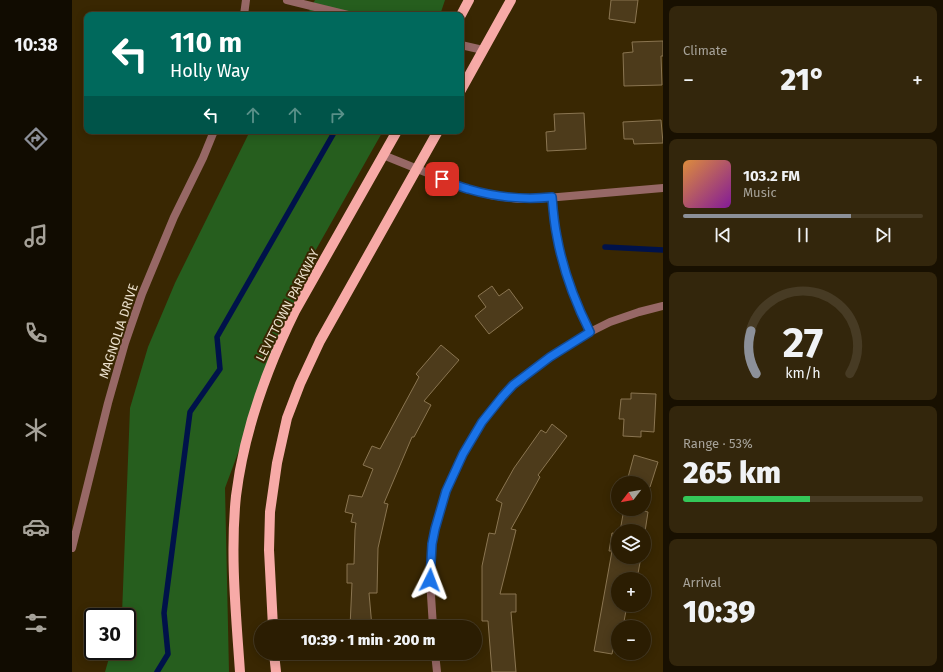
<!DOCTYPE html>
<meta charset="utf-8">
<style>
:root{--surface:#2b1d02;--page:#33260c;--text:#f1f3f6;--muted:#a6a299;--line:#473b24;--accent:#8c9099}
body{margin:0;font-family:"Fira Sans",sans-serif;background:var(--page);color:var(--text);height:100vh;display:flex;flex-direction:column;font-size:15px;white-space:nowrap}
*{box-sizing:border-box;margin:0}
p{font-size:13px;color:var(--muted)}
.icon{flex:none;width:22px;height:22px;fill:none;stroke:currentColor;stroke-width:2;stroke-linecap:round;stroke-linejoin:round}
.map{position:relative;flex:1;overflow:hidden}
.details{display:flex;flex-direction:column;gap:6px;padding:6px;background:#181001;width:280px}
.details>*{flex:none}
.banner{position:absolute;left:12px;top:12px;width:380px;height:122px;border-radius:8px;box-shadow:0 2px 10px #0003,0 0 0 1px var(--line);background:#00695c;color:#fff;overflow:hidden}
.needle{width:26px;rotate:239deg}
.tools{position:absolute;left:539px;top:476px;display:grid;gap:8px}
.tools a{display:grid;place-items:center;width:40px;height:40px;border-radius:50%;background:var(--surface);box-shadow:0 2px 10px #0003,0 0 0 1px var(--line);font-size:20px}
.speed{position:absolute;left:12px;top:608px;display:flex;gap:8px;font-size:20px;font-weight:700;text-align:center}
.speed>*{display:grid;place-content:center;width:52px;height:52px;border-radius:50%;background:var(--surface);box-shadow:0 2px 10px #0003,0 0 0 1px var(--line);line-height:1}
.speed .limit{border:2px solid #111;border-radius:6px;background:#fff;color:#111}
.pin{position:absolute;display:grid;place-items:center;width:34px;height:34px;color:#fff;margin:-17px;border-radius:8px;box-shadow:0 2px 6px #0006}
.me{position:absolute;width:44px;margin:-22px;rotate:3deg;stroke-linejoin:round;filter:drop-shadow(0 0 3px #0008)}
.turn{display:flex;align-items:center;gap:14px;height:84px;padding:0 20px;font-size:18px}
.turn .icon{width:52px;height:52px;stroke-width:2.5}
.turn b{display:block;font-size:28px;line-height:34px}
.lanes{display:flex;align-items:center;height:38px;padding:0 20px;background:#0003;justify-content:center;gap:20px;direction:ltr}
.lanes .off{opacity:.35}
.big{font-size:30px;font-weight:800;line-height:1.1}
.details .card{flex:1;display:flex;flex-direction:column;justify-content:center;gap:6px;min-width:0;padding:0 14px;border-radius:8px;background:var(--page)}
.details .dial{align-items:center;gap:0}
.dial svg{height:104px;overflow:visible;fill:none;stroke:var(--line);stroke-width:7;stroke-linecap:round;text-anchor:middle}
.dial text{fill:var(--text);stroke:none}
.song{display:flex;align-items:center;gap:12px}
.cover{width:48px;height:48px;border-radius:6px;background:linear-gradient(135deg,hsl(30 70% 55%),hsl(290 70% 35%))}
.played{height:4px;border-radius:2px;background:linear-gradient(90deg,var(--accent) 70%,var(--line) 70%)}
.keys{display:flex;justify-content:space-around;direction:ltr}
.heat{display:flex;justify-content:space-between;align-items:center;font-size:22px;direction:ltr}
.charge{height:6px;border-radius:3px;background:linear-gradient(90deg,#34c759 53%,var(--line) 0)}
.trip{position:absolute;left:182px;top:620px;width:228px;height:40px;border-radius:20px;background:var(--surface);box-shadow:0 2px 10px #0003,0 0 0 1px var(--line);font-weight:800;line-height:40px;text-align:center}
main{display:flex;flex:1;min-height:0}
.tabs{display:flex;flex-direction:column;width:72px;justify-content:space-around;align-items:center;background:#110c01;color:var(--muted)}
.tabs .icon{width:28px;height:28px}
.tabs .active{color:var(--accent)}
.tabs b{font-size:18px;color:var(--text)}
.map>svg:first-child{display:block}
.green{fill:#265e1e}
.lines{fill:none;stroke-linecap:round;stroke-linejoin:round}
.stream{stroke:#00124a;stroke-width:5.5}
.building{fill:#4d3b1b;stroke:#8a7551}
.minor{stroke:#976866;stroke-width:8}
.primary{stroke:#f7aaa7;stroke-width:10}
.route-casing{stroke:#114b97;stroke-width:10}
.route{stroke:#1a73e8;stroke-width:7}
.labels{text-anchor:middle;stroke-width:4;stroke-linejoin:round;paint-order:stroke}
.street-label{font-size:13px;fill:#ebe0cc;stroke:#392702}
</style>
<main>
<nav class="tabs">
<b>10:38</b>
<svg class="icon active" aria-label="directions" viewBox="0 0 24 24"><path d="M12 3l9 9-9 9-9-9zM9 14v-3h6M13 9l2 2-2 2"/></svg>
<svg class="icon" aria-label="music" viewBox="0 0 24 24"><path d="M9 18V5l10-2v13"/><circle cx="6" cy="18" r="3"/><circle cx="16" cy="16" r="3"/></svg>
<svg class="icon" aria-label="phone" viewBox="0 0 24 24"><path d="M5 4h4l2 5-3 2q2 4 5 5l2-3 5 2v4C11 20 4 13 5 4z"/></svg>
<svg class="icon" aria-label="climate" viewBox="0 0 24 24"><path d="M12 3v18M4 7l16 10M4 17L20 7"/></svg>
<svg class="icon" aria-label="car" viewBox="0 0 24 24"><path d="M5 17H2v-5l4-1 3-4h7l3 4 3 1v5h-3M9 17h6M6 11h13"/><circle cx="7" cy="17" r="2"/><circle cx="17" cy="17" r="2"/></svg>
<svg class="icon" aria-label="filters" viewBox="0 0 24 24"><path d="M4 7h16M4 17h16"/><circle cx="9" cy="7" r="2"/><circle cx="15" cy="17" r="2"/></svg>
</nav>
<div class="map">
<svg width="591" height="672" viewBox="0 0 591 672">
<rect width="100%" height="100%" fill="#392702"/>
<!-- green -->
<g class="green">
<polygon points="243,0 373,0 368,15 235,15"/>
<polygon points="178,131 311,131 237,262 153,488 157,672 33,672 39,651 55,651 55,617 50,617 50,614 58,408 76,347 103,283"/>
</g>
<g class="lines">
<!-- stream -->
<g class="stream">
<polyline points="533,247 591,250"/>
<polyline points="85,672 96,654 92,613 118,412 148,369 145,337 263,131"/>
</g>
</g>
<!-- building -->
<g class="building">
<polygon points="539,0 566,0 563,23 537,19"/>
<polygon points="591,41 591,56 589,56 590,85 552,86 551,53 561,52 560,42"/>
<polygon points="512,113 514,149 475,151 474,132 483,131 482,114"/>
<polygon points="589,120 591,143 562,144 561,139 552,139 551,122"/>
<polygon points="420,286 427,296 437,289 451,308 417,334 403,316 414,307 406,296"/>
<polygon points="369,345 387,360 352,401 359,405 342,437 340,437 312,503 316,504 306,548 305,593 297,593 300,627 278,627 280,583 275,583 275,564 282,564 283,530 284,523 279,522 281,514 273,512 277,495 290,497 301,469 291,465 300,446 308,449 347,377 344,374"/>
<polygon points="559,393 584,394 582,432 569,431 569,437 551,436 552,419 547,419 549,399 559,399"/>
<polygon points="480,424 495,436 466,475 468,477 439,529 444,530 428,594 444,594 444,612 439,612 444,672 420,672 416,621 410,621 410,566 417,533 423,534 430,503 424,500 442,468 469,430 474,433"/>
<polygon points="562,455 586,462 578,487 572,486 572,483 562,483 555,481"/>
<polygon points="552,509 572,509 572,511 576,512 572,538 572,531 548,531"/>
<polygon points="540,533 546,534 546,557 569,557 565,579 546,579 546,605 555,605 551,627 546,627 546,645 542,644 540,654 522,651 540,551 537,551"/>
</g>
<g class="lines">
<!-- minor -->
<g class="minor">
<polyline points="215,0 276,15"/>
<polyline points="172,15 174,0"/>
<polyline points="389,45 411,50"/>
<polyline points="311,155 395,189 418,195 446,199 463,199 591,188"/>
<path d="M480,197C481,210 482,223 485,237C491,270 503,302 518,332"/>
<polyline points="0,548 36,403 53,343 70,294 102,217 131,158 142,131"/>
<polyline points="361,627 358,579 360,544 363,529 374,491 391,454 410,422 430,397 441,385 478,357 518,332 538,322 567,312 591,306"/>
<polyline points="363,653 365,672"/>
</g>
<!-- primary -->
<g class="primary">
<polyline points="389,15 397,0"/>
<polyline points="389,90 439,0"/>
<polyline points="201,627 197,550 198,512 205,463 215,418 228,384 248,341 366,131"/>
<polyline points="202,653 204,672"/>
<path d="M168,672C164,614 158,554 164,496C172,431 194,370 223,311L325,131"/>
</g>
</g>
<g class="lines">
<!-- route casing -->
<g class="route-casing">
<path id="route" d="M358,580L360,544L363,529L374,491L391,454L410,422L430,397L441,385L478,357L518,332C503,302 491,270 485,237C482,223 481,210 480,197C451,200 423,197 396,189C387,187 379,182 370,179"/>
</g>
<!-- route -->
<use href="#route" class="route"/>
</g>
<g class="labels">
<!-- street labels -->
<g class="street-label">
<text transform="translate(215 305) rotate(-63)" y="5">LEVITTOWN PARKWAY</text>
<text transform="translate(46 331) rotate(-72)" y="5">MAGNOLIA DRIVE</text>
</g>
</g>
</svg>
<div class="tools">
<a><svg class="needle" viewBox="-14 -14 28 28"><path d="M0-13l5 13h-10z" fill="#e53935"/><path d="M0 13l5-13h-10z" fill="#a6a299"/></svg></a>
<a><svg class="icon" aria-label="layers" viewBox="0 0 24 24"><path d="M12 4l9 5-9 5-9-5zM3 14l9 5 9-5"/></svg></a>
<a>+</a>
<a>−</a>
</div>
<div class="speed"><div class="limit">30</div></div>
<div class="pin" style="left:370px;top:179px;background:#d93025"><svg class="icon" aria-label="arrive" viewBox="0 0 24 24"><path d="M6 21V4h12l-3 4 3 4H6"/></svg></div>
<svg class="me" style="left:358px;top:580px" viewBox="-20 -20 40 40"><path d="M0-17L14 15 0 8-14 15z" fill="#1a73e8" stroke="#fff" stroke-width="4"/></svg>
<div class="trip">10:39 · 1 min · 200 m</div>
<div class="banner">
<div class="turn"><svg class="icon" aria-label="left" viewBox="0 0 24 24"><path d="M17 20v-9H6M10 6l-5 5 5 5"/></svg><div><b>110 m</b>Holly Way</div></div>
<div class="lanes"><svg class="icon" aria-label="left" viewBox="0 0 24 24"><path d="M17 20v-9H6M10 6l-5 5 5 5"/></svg><svg class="icon off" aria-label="ahead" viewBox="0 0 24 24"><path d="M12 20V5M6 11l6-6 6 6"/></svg><svg class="icon off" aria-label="ahead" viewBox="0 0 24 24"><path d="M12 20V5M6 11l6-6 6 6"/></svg><svg class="icon off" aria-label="right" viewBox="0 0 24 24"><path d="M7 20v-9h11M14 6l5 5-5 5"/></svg></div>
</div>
</div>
<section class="details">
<div class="card"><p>Climate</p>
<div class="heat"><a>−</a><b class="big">21°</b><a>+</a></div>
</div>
<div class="card">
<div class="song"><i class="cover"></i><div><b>103.2 FM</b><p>Music</p></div></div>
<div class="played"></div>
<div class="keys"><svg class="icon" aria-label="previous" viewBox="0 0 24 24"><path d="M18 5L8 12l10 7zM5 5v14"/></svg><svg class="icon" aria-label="pause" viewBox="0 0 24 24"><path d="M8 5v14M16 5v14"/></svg><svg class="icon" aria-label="next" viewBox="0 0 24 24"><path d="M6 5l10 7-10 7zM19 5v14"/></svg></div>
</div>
<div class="card dial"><svg viewBox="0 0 100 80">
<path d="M14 69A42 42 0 1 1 86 69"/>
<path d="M14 69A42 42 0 0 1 10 36" stroke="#8c9099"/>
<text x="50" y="56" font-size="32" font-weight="700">27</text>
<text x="50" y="72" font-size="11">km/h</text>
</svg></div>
<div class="card"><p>Range · 53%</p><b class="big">265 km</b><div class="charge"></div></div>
<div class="card"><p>Arrival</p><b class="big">10:39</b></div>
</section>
</main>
